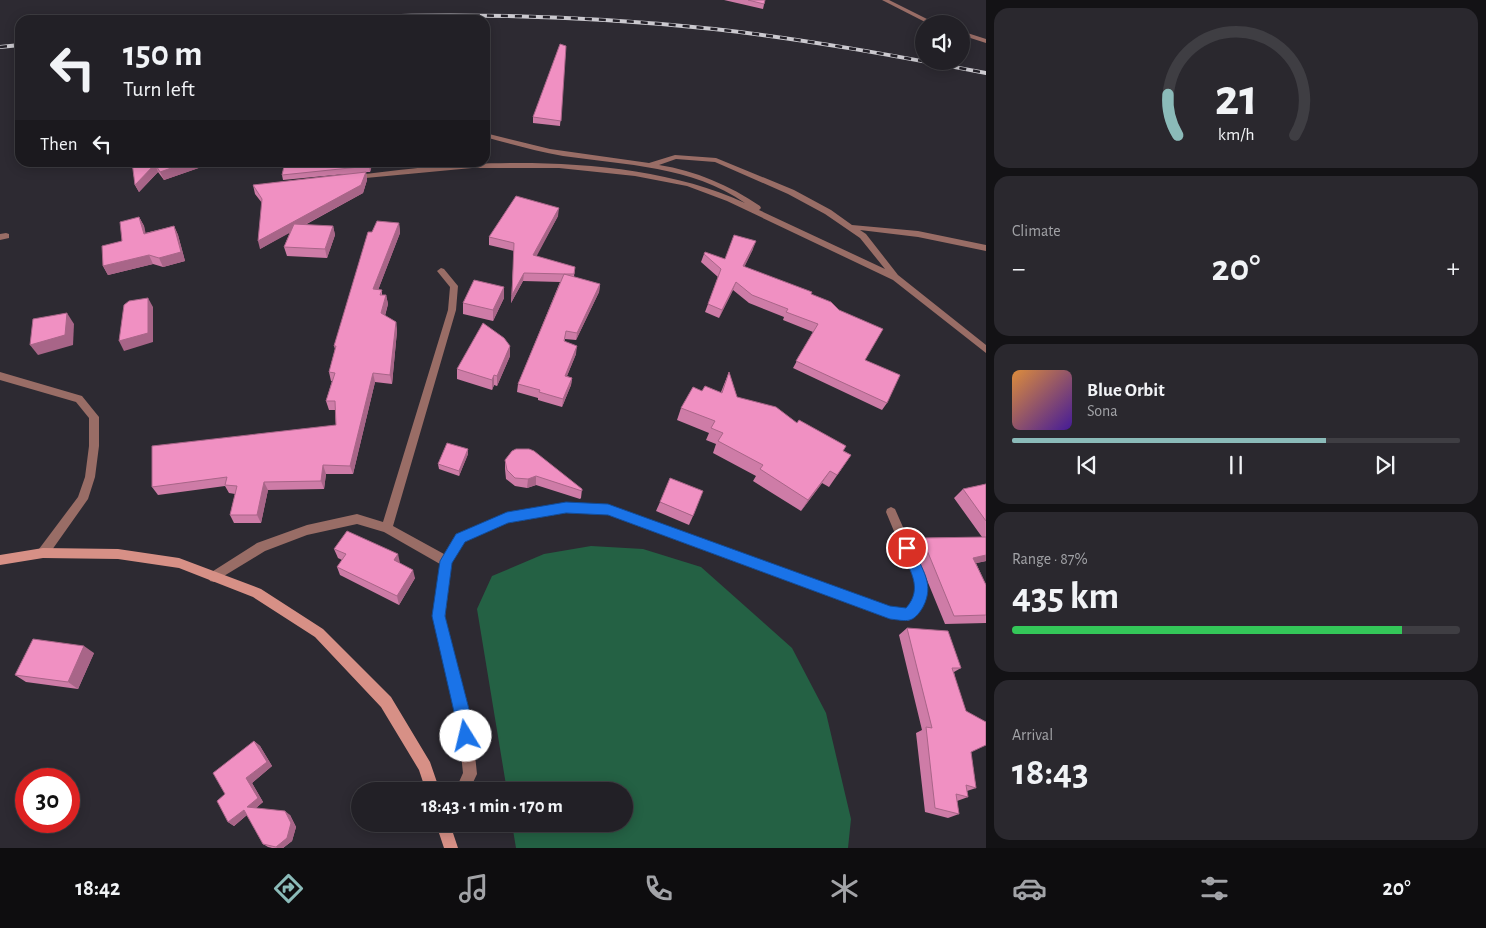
<!DOCTYPE html>
<meta charset="utf-8">
<style>
:root{--surface:#222026;--page:#2a282e;--text:#f1f3f6;--muted:#a2a3a7;--line:#3f3e43;--accent:#8bbbb9}
body{margin:0;font-family:"Alegreya Sans",sans-serif;background:var(--page);color:var(--text);height:100vh;display:flex;flex-direction:column;font-size:19px;white-space:nowrap}
*{box-sizing:border-box;margin:0}
p{font-size:16px;color:var(--muted)}
.icon{flex:none;width:28px;height:28px;fill:none;stroke:currentColor;stroke-width:2;stroke-linecap:round;stroke-linejoin:round}
.map{position:relative;flex:1;overflow:hidden}
.details{display:flex;flex-direction:column;gap:8px;padding:8px;background:#131215;width:500px}
.details>*{flex:none}
.banner{position:absolute;left:15px;top:15px;width:475px;height:152px;border-radius:15px;box-shadow:0 2px 12px #0003,0 0 0 1px var(--line);background:#222026;color:var(--text);overflow:hidden}
.controls{position:absolute;left:915px;top:15px;display:grid;gap:10px}
.controls a{display:grid;place-items:center;width:55px;height:55px;border-radius:50%;background:var(--surface);box-shadow:0 2px 12px #0003,0 0 0 1px var(--line);font-size:25px}
.speed{position:absolute;left:15px;top:768px;display:flex;gap:10px;font-size:25px;font-weight:700;text-align:center}
.speed>*{display:grid;place-content:center;width:65px;height:65px;border-radius:50%;background:var(--surface);box-shadow:0 2px 12px #0003,0 0 0 1px var(--line);line-height:1}
.speed .limit{border:8px solid #d22;background:#fff;color:#111}
.pin{position:absolute;display:grid;place-items:center;width:42px;height:42px;color:#fff;margin:-21px;border:2px solid #fff;border-radius:50%;box-shadow:0 1px 5px #0007}
.me{position:absolute;width:55px;margin:-28px;rotate:351deg;stroke-linejoin:round;filter:drop-shadow(0 0 4px #0008)}
.turn{display:flex;align-items:center;gap:18px;height:105px;padding:0 25px;font-size:22px}
.turn .icon{width:65px;height:65px;stroke-width:2.5}
.turn b{display:block;font-size:35px;line-height:42px}
.then{display:flex;align-items:center;height:48px;padding:0 25px;background:#0003;gap:10px;font-size:19px}
.big{font-size:38px;font-weight:600;line-height:1.1}
.details .widget{flex:1;display:flex;flex-direction:column;justify-content:center;gap:8px;min-width:0;padding:0 18px;border-radius:15px;background:var(--page)}
.details .dial{align-items:center;gap:0}
.dial svg{height:130px;overflow:visible;fill:none;stroke:var(--line);stroke-width:7;stroke-linecap:round;text-anchor:middle}
.dial text{fill:var(--text);stroke:none}
.song{display:flex;align-items:center;gap:15px}
.cover{width:60px;height:60px;border-radius:8px;background:linear-gradient(135deg,hsl(30 70% 55%),hsl(260 70% 35%))}
.played{height:5px;border-radius:2px;background:linear-gradient(90deg,var(--accent) 70%,var(--line) 70%)}
.keys{display:flex;justify-content:space-around;direction:ltr}
.heat{display:flex;justify-content:space-between;align-items:center;font-size:28px;direction:ltr}
.charge{height:8px;border-radius:4px;background:linear-gradient(90deg,#34c759 87%,var(--line) 0)}
.trip{position:absolute;left:351px;top:782px;width:282px;height:50px;border-radius:25px;background:var(--surface);box-shadow:0 2px 12px #0003,0 0 0 1px var(--line);font-weight:600;line-height:50px;text-align:center}
.tabs{display:flex;height:80px;justify-content:space-around;align-items:center;background:#0e0d0f;color:var(--muted)}
.tabs .icon{width:35px;height:35px}
.tabs .active{color:var(--accent)}
.tabs b{font-size:22px;color:var(--text)}
main{display:flex;flex:1;min-height:0}
.map>svg:first-child{display:block}
.green{fill:#246144}
.lines{fill:none;stroke-linecap:round;stroke-linejoin:round}
.street{fill:#996d66;fill-rule:evenodd}
.secondary{fill:#d79086;fill-rule:evenodd}
.rail-casing{stroke:#cbc9cf;stroke-width:4}
.rail{stroke:#232028;stroke-width:2.5;stroke-dasharray:7;stroke-linecap:butt}
.wall{fill:#ce7ca7}
.shaded-wall{fill:#a86588}
.building{fill:#f090c2;stroke:#a86588}
.route{fill:#1a73e8;stroke:#114b97}
</style>
<main>
<div class="map">
<svg width="986" height="848" viewBox="0 0 986 848">
<rect width="100%" height="100%" fill="#2d2a32"/>
<!-- green -->
<polygon class="green" points="591,546 643,549 701,567 792,648 826,713 851,819 848,848 516,848 512,824 625,824 625,791 507,791 477,609 492,576 544,554"/>
<g class="lines">
<!-- street -->
<g class="street">
<polygon points="882,0 889,0 937,24 929,24"/>
<polygon points="961,31 986,39 986,43 961,35"/>
<path d="M485,133L550,149L649,163L675,155L716,158L794,190L831,210L852,225L918,231L986,245V251L918,237L860,230L866,234L898,275L986,345V353L893,280L727,201L687,186L635,176L559,168H472L355,179L351,177L355,175C394,171 433,165 472,164C558,160 667,166 745,203C692,166 625,165 563,156C536,151 511,144 485,137ZM676,159L715,162L788,194L825,214L860,238L885,269L759,210L761,208L760,206C729,185 696,171 659,165Z"/>
<polygon points="6,233 9,234 9,238 0,240 0,234"/>
<path d="M441,268L444,269L458,286L456,310L393,526L444,554L456,534L507,513L566,503L608,505L890,607L906,609L914,598L916,584L886,512L887,509L891,507L895,509L928,584C928,598 922,615 908,621L890,619L608,515L566,513L508,523L464,542L452,562L445,617L471,717L477,774L469,791H455L463,773L457,717L433,617L440,564L384,532L357,524L307,535L265,551L214,582L210,581L208,577L210,573L257,543L307,525L357,514L383,522L448,310L450,287L437,271Z"/>
<polygon points="0,372 82,396 99,417 99,446 95,477 88,499 47,557 43,558 39,557 37,553 39,549 78,497 85,477 89,446 89,418 76,402 0,380"/>
</g>
<!-- secondary -->
<g class="secondary">
<polygon points="43,548 118,549 179,558 261,589 323,629 391,697 430,762 440,791 426,791 419,770 381,707 315,637 253,597 179,568 118,559 43,558 0,565 0,555"/>
<polygon points="436,824 450,824 458,848 444,848"/>
</g>
<!-- rail casing -->
<g class="rail-casing">
<g id="rail">
<path d="M291,20C432,12 573,14 714,29C805,39 896,56 986,73"/>
<polyline points="0,47 20,45"/>
</g>
</g>
<!-- rail -->
<use href="#rail" class="rail"/>
</g>
<!-- wall -->
<g class="wall">
<polygon points="724,0 765,0 763,9"/>
<polygon points="566,46 560,126 533,123 533,117"/>
<polygon points="132,162 210,164 164,180 158,172 139,192 135,185"/>
<polygon points="285,162 373,162 370,172 366,172 367,180 363,193 305,225 333,226 335,235 327,258 287,256 284,247 290,232 260,249 262,203 255,194 253,185 345,174 283,180 282,175"/>
<polygon points="558,216 536,256 575,267 574,277 600,284 599,292 576,340 565,339 565,341 576,354 567,376 572,378 571,385 562,407 538,400 538,398 517,392 518,384 560,282 523,281 511,303 514,251 489,245 489,237"/>
<polygon points="139,217 144,226 145,233 174,226 178,235 185,261 163,267 153,264 108,275 103,266"/>
<polygon points="399,223 400,233 378,290 382,290 382,295 386,295 388,304 385,316 396,322 397,331 392,384 375,382 353,474 326,474 324,489 268,490 261,523 234,523 230,515 235,494 229,493 225,486 158,495 152,487 336,425 335,410 329,410 326,401 332,381 331,381 329,372 335,349 334,346 372,232"/>
<polygon points="753,249 744,267 811,294 865,360 887,403 882,410 793,368 813,332 783,320 784,317 749,303 733,290 719,318 705,312 718,277 701,262 704,254 725,259"/>
<polygon points="504,287 504,298 493,321 463,314 463,303"/>
<polygon points="510,356 497,386 494,385 492,390 457,379 457,369"/>
<polygon points="729,372 737,397 797,423 851,455 829,487 822,483 801,511 753,481 756,476 713,453 716,444 706,440 709,433 677,420 681,408 702,391 721,392"/>
<polygon points="468,449 468,454 459,476 439,469 438,464"/>
<polygon points="505,460 582,489 581,498 580,499 536,485 527,488 515,486 506,479 505,469"/>
<polygon points="986,484 986,561 976,563 986,585 986,623 945,624 913,546 922,538 982,537 954,498 963,489"/>
<polygon points="660,502 693,516 689,525 656,511"/>
<polygon points="334,549 400,563 415,578 399,605 340,575 337,567 342,560 338,558"/>
<polygon points="907,628 961,668 954,672 971,752 976,788 967,791 968,797 957,801 959,814 948,818 925,812 916,733 922,730 899,635"/>
<polygon points="94,653 78,689 26,682 15,675"/>
<polygon points="254,741 260,746 272,766 252,783 263,802 256,808 290,815 296,827 292,841 283,848 272,848 268,847 263,844 247,815 234,826 228,822 225,794"/>
</g>
<!-- shaded-wall -->
<g class="shaded-wall">
<polygon points="188,162 209,162 210,164 164,180 160,172"/>
<polygon points="370,162 373,162 370,172 369,166"/>
<polygon points="155,164 158,172 139,192 135,185"/>
<polygon points="366,172 367,180 363,193 260,249 258,241"/>
<polygon points="559,208 558,216 533,263 533,255"/>
<polygon points="139,217 144,226 148,243 144,234"/>
<polygon points="399,223 400,233 375,298 373,289"/>
<polygon points="174,226 178,235 185,261 163,267 159,258"/>
<polygon points="333,226 335,235 327,258 325,249"/>
<polygon points="756,241 753,249 741,274 743,266"/>
<polygon points="149,255 153,264 108,275 103,266"/>
<polygon points="524,273 523,281 511,303 512,295"/>
<polygon points="736,282 733,290 719,318 722,310"/>
<polygon points="600,284 599,292 576,340 577,333"/>
<polygon points="504,287 504,298 493,321 493,310"/>
<polygon points="386,295 388,304 383,322 381,313"/>
<polygon points="148,298 153,307 153,342 124,351 119,341"/>
<polygon points="67,313 74,324 73,345 38,355 30,345"/>
<polygon points="396,322 397,331 392,384 390,375"/>
<polygon points="510,346 510,356 497,386 497,376"/>
<polygon points="577,346 576,354 564,383 565,376"/>
<polygon points="373,373 375,382 353,474 350,466"/>
<polygon points="494,375 494,385 492,390 492,380"/>
<polygon points="572,378 571,385 562,407 563,399"/>
<polygon points="468,449 468,454 459,476 459,471"/>
<polygon points="323,465 326,474 324,489 321,481"/>
<polygon points="830,471 822,483 801,511 808,500"/>
<polygon points="536,476 536,485 527,488 528,479"/>
<polygon points="264,482 268,490 261,523 257,515"/>
<polygon points="398,554 400,563 394,560"/>
<polygon points="986,555 986,561 964,566 973,558"/>
<polygon points="413,570 415,578 399,605 397,596"/>
<polygon points="84,646 94,653 78,689 68,682"/>
<polygon points="254,741 260,746 272,766 252,783 263,802 253,810 247,807 246,778"/>
<polygon points="244,810 249,813 234,826 228,822"/>
<polygon points="285,811 290,815 296,827 292,841 283,848 277,848 276,847"/>
</g>
<!-- building -->
<g class="building">
<polygon points="748,0 765,0 764,4"/>
<polygon points="560,44 566,46 561,121 533,117"/>
<polygon points="132,162 188,162 160,172 155,164 135,185"/>
<polygon points="285,162 370,162 369,166 282,175"/>
<polygon points="366,172 361,185 258,241 262,199 253,185"/>
<polygon points="516,196 559,208 533,255 575,267 574,274 564,274 600,284 577,333 566,331 564,341 577,346 565,376 572,378 563,399 539,392 540,390 518,384 564,274 524,273 512,295 514,243 489,237"/>
<polygon points="139,217 144,234 174,226 181,252 159,258 149,255 103,266 102,246 122,241 120,222"/>
<polygon points="377,221 399,223 373,289 382,290 380,295 386,295 381,313 396,322 390,375 373,373 350,466 323,465 321,481 264,482 257,515 230,515 237,486 225,485 227,477 152,487 152,446 336,425 335,401 326,401 335,373 329,372 336,346 334,346 368,232 372,232"/>
<polygon points="294,224 333,226 325,249 284,247"/>
<polygon points="734,235 756,241 743,266 812,292 811,294 831,302 839,310 883,329 865,360 900,375 887,403 796,361 818,324 786,312 788,309 752,295 736,282 722,310 708,304 721,269 704,254 705,252 725,259"/>
<polygon points="474,280 504,287 493,310 463,303"/>
<polygon points="148,298 148,333 119,341 124,305 129,301"/>
<polygon points="67,313 65,335 30,345 33,319"/>
<polygon points="483,323 504,338 510,346 497,376 494,375 492,380 457,369"/>
<polygon points="729,372 737,397 776,407 797,423 799,420 846,446 843,451 851,455 837,475 830,471 808,500 760,469 763,465 718,441 723,433 711,428 715,421 681,408 693,387 702,391 705,386 722,393"/>
<polygon points="447,443 468,449 459,471 438,464"/>
<polygon points="516,449 529,449 534,451 582,489 582,491 536,476 528,479 515,478 507,470 505,460 512,451"/>
<polygon points="670,478 703,491 693,516 660,502"/>
<polygon points="986,484 986,521 963,489"/>
<polygon points="347,531 398,554 394,560 413,570 397,596 337,567 346,554 334,549"/>
<polygon points="986,537 986,555 973,558 986,585 986,615 954,616 922,538"/>
<polygon points="907,628 948,631 961,668 952,668 966,711 986,722 986,745 971,752 976,788 966,785 968,797 956,794 959,814 935,808 926,727 932,728"/>
<polygon points="33,639 84,646 68,682 15,675"/>
<polygon points="254,741 267,762 246,778 258,798 247,807 285,811 291,823 287,838 276,847 263,844 244,810 228,822 217,801 225,794 213,773"/>
</g>
<!-- route -->
<path class="route" d="M566,502L608,504L890,606L906,608C924,588 909,569 900,548L902,544L907,542L911,544L913,548C922,570 935,584 923,607C913,624 907,621 890,619L608,515L566,513L508,523L465,542L452,563L445,616L471,717L473,736L471,742L466,744L461,742L432,616L440,561L456,534L507,512Z"/>
</svg>
<div class="controls">
<a><svg class="icon" aria-label="sound" viewBox="0 0 24 24"><path d="M4 9h4l5-4v14l-5-4H4zM17 9q2 3 0 6"/></svg></a>
</div>
<div class="speed"><div class="limit">30</div></div>
<div class="pin" style="left:907px;top:548px;background:#d93025"><svg class="icon" aria-label="arrive" viewBox="0 0 24 24"><path d="M6 21V4h12l-3 4 3 4H6"/></svg></div>
<svg class="me" style="left:466px;top:736px" viewBox="-20 -20 40 40"><circle r="19" fill="#fff"/><path d="M0-13L10 11 0 6-10 11z" fill="#1a73e8"/></svg>
<div class="trip">18:43 · 1 min · 170 m</div>
<div class="banner">
<div class="turn"><svg class="icon" aria-label="left" viewBox="0 0 24 24"><path d="M17 20v-9H6M10 6l-5 5 5 5"/></svg><div><b>150 m</b>Turn left</div></div>
<div class="then">Then<svg class="icon" aria-label="left" viewBox="0 0 24 24"><path d="M17 20v-9H6M10 6l-5 5 5 5"/></svg></div>
</div>
</div>
<section class="details">
<div class="widget dial"><svg viewBox="0 0 100 80">
<path d="M14 69A42 42 0 1 1 86 69"/>
<path d="M14 69A42 42 0 0 1 8 44" stroke="#8bbbb9"/>
<text x="50" y="56" font-size="32" font-weight="700">21</text>
<text x="50" y="72" font-size="11">km/h</text>
</svg></div>
<div class="widget"><p>Climate</p>
<div class="heat"><a>−</a><b class="big">20°</b><a>+</a></div>
</div>
<div class="widget">
<div class="song"><i class="cover"></i><div><b>Blue Orbit</b><p>Sona</p></div></div>
<div class="played"></div>
<div class="keys"><svg class="icon" aria-label="previous" viewBox="0 0 24 24"><path d="M18 5L8 12l10 7zM5 5v14"/></svg><svg class="icon" aria-label="pause" viewBox="0 0 24 24"><path d="M8 5v14M16 5v14"/></svg><svg class="icon" aria-label="next" viewBox="0 0 24 24"><path d="M6 5l10 7-10 7zM19 5v14"/></svg></div>
</div>
<div class="widget"><p>Range · 87%</p><b class="big">435 km</b><div class="charge"></div></div>
<div class="widget"><p>Arrival</p><b class="big">18:43</b></div>
</section>
</main>
<nav class="tabs">
<b>18:42</b>
<svg class="icon active" aria-label="directions" viewBox="0 0 24 24"><path d="M12 3l9 9-9 9-9-9zM9 14v-3h6M13 9l2 2-2 2"/></svg>
<svg class="icon" aria-label="music" viewBox="0 0 24 24"><path d="M9 18V5l10-2v13"/><circle cx="6" cy="18" r="3"/><circle cx="16" cy="16" r="3"/></svg>
<svg class="icon" aria-label="phone" viewBox="0 0 24 24"><path d="M5 4h4l2 5-3 2q2 4 5 5l2-3 5 2v4C11 20 4 13 5 4z"/></svg>
<svg class="icon" aria-label="climate" viewBox="0 0 24 24"><path d="M12 3v18M4 7l16 10M4 17L20 7"/></svg>
<svg class="icon" aria-label="car" viewBox="0 0 24 24"><path d="M5 17H2v-5l4-1 3-4h7l3 4 3 1v5h-3M9 17h6M6 11h13"/><circle cx="7" cy="17" r="2"/><circle cx="17" cy="17" r="2"/></svg>
<svg class="icon" aria-label="filters" viewBox="0 0 24 24"><path d="M4 7h16M4 17h16"/><circle cx="9" cy="7" r="2"/><circle cx="15" cy="17" r="2"/></svg>
<b>20°</b>
</nav>
